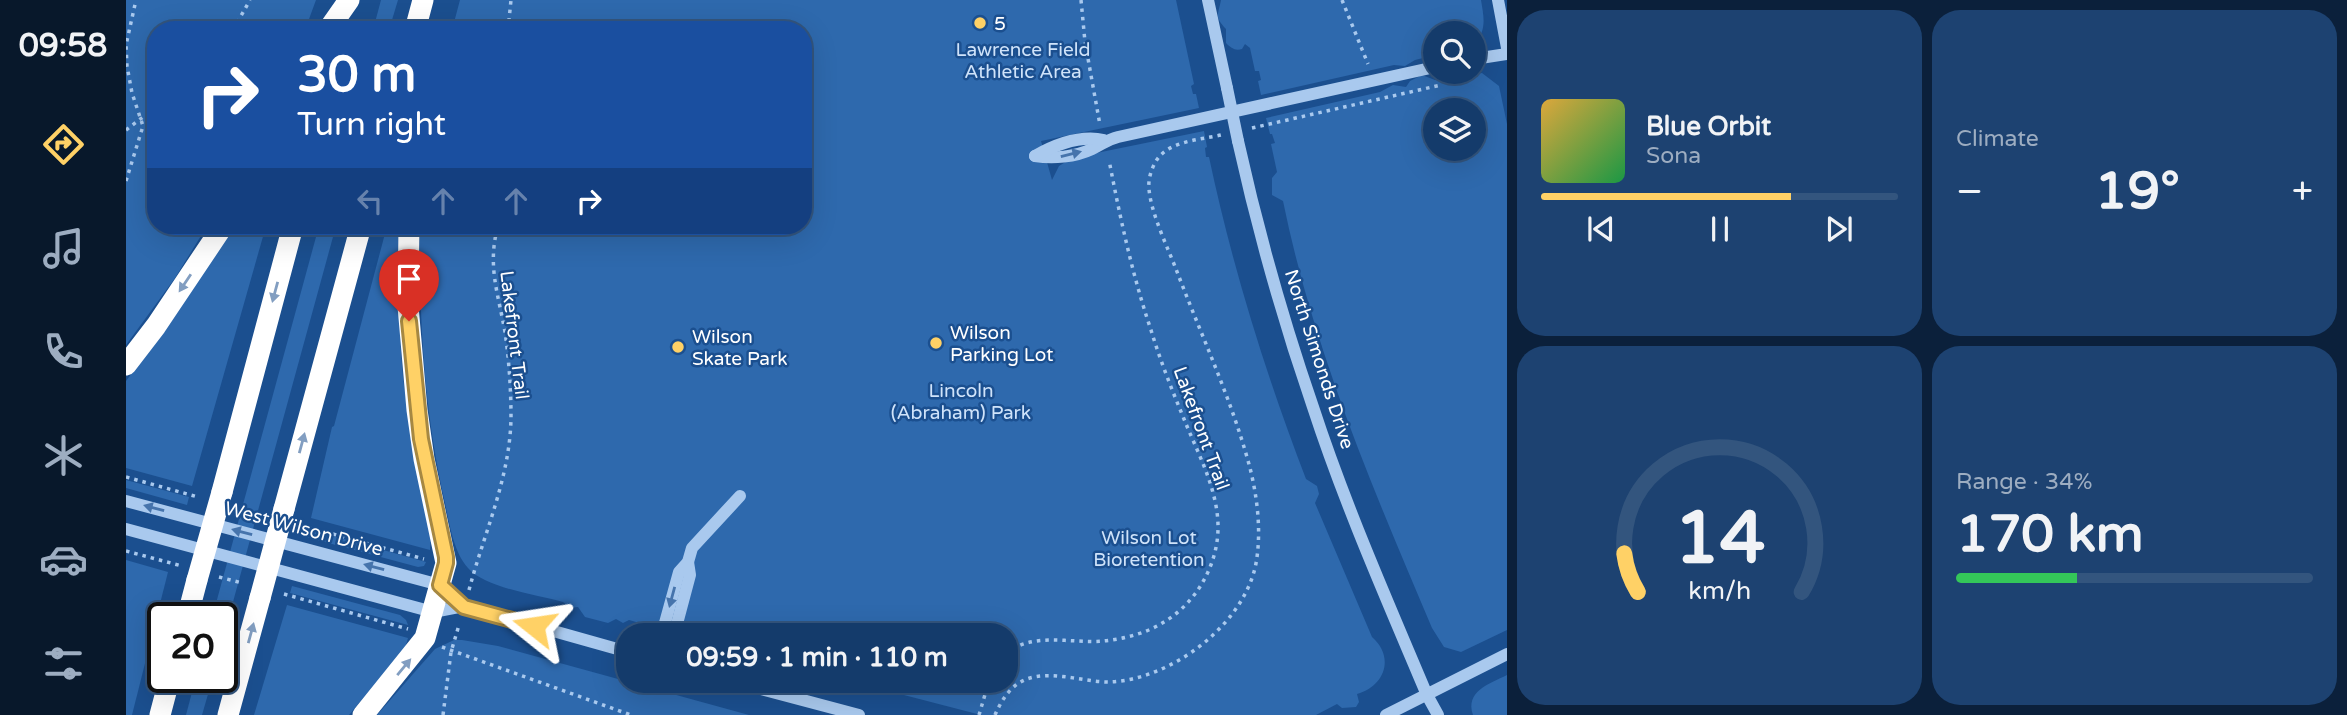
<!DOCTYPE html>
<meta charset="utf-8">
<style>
:root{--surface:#143b6b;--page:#1d4271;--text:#f1f3f6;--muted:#9dadc1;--line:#33557e;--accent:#ffd166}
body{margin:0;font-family:"Varela Round",sans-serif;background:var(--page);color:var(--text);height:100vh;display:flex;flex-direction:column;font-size:26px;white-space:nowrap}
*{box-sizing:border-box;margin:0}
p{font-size:23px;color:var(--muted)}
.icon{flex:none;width:38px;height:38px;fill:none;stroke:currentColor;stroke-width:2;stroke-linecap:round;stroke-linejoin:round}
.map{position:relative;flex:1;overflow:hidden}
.panel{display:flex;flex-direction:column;gap:10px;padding:10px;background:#0b203b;width:840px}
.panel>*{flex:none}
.top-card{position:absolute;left:21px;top:21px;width:665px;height:214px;border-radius:28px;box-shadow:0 7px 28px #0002,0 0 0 2px var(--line);background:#1a4fa0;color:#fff;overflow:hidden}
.buttons{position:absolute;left:1297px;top:21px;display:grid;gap:14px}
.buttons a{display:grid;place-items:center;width:63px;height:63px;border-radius:50%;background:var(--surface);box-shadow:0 7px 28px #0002,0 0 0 2px var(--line);font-size:35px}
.speed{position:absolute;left:21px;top:602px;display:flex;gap:14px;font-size:35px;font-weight:700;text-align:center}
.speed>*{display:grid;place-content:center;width:91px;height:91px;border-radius:50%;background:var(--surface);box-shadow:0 7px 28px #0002,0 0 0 2px var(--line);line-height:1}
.speed .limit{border:4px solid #111;border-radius:10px;background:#fff;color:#111}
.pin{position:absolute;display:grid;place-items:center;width:60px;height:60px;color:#fff;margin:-72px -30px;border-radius:50% 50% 50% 0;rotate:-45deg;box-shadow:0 0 7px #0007}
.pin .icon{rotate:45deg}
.me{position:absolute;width:77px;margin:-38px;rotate:285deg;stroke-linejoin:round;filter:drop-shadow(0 0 5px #0008)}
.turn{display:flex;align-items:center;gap:24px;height:147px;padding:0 35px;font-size:32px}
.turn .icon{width:91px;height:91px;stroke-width:2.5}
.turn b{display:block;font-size:49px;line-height:60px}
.lanes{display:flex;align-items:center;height:66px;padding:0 35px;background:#0003;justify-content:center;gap:35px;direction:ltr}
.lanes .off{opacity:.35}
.big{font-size:52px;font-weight:700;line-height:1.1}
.panel .widget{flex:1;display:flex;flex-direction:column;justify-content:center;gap:10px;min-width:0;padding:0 24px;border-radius:28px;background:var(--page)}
.panel .dial{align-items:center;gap:0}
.dial svg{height:182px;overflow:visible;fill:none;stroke:var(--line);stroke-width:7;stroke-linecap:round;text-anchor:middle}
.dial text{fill:var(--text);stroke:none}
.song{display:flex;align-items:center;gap:21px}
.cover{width:84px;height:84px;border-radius:10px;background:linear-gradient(135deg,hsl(40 70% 55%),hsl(140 70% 35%))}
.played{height:7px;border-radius:4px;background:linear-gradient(90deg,var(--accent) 70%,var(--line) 70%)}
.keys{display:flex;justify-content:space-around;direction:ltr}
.heat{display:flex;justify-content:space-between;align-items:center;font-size:38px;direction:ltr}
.charge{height:10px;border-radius:5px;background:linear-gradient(90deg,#34c759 34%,var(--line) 0)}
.panel .tiles{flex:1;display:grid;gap:10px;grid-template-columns:repeat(2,1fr)}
.trip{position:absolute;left:490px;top:623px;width:402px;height:70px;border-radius:28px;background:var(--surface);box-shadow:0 7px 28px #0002,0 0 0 2px var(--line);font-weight:700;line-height:70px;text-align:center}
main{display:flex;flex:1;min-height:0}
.menu{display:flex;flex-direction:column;width:126px;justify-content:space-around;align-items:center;background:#08182b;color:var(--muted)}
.menu .icon{width:49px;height:49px}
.menu .current{color:var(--accent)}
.menu b{font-size:32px;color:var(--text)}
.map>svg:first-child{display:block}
.green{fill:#2e69ad;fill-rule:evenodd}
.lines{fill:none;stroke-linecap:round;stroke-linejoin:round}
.path{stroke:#a9c9ee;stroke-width:3.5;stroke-dasharray:3.5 5;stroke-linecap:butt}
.minor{stroke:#a9c9ee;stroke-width:12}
.highway{stroke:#fff;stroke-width:21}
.minor-bridge{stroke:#a9c9ee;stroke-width:12}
.highway-bridge{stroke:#fff;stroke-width:21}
.oneway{fill:#4674ac}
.oneway2{fill:#829ec1}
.route-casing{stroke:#a68842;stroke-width:18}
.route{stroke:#ffd166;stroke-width:12}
.poi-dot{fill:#ffd166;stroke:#1b4f8f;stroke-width:2.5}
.labels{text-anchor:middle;stroke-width:5;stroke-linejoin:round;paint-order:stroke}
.poi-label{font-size:19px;fill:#fff;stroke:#1b4f8f;text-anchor:start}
.park-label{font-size:19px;fill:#cfe3fa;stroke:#1b4f8f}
.street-label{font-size:19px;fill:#fff;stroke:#1b4f8f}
</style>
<main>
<nav class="menu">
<b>09:58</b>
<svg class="icon current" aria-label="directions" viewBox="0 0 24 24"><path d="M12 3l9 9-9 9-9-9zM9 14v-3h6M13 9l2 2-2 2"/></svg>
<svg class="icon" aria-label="music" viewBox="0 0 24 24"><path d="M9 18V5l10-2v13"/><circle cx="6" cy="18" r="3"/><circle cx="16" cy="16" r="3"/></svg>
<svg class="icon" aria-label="phone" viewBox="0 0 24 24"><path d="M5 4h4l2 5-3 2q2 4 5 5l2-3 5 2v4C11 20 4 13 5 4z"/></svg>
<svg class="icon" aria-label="climate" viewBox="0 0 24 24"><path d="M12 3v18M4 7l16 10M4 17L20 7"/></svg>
<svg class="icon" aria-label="car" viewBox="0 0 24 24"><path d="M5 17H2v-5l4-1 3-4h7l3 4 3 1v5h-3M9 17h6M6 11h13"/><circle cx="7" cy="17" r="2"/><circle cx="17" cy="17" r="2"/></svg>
<svg class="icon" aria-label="filters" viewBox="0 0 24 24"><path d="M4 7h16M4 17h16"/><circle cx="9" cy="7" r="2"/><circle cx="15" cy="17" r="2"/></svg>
</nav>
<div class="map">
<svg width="1381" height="715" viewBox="0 0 1381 715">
<rect width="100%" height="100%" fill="#1b4f8f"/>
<!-- green -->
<g class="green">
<polygon points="0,0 190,0 179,30 30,30 30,226 81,226 49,278 0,345"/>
<polygon points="255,0 272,0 263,30 247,30"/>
<path d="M334,0H1050L1068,84L1065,86L1067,94H1070L1073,108L915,141L926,180L933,166L946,158L1078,131L1081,147L1079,148L1080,157H1083C1106,266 1140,375 1180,479L1191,486L1193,494L1189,503L1246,637C1269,657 1259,686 1231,694L1233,702L1230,707L1216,708L1211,704L1190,715H855L724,681H880V635H556L503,620L497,623L490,619L482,623L459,617L452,607L444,608L437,602C412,595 359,588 342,568C327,551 324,525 319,503C298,410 293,321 294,226H677V30H326Z"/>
<path d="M1095,0H1355C1358,18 1361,30 1348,45V33H1309V55L1289,60L1279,66L1268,65L1135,95L1132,81L1135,80L1133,71H1129L1124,48L1119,44L1116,49C1109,51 1105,48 1100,43V29C1088,16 1092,16 1095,0Z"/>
<path d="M1356,73L1373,86L1381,124V630L1335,652L1318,647L1306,628C1247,489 1187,349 1157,201L1146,195V178L1151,172L1145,144L1149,143L1146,134H1144L1140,118L1254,92L1267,85L1280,87L1284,81L1296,75L1309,80ZM1309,110H1348V149H1309Z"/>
<polygon points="106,226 140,226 66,486 0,468 0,381 42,325"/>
<polygon points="193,226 210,226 96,642 96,618 86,618"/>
<path d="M261,226H274C273,276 272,326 277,377C283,430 295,483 305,536L304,550L185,518L206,427L208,426Z"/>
<polygon points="0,480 63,497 61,505 0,488"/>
<polygon points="182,529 300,562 298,566 292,567 180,537"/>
<polygon points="0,560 42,572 6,715 0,715"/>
<polygon points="166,586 274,615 280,620 282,625 164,593"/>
<polygon points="161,605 282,638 279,648 223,715 128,715"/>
<polygon points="328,640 336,640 372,646 623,715 251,715 309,649"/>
<path d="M1381,675V715H1347C1339,691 1363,684 1381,675Z"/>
<polygon points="70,677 87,677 76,715 60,715"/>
</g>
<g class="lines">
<!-- path -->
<g class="path">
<polyline points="955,0 959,42 974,125"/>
<polyline points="1216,0 1242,64"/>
<polyline points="107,30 124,0"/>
<polyline points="382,30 385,0"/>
<polyline points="1126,128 1315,85"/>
<polyline points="0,130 30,107"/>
<polyline points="0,181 17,126 6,93 1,66 0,45 10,0"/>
<polyline points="0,477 72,497"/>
<polyline points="114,508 137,515"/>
<polyline points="174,525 298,559"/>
<polyline points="0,551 56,566"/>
<polyline points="93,577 116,583"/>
<path d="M343,590C358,533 384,478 385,418C385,389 383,360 379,332C372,293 361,265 372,226"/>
<polyline points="158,594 282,629"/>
<polyline points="316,647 505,715"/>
<path d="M880,654C906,631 946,644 977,641C998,639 1021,633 1038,622C1070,603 1091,566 1092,530C1093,491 1072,454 1058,419C1046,390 1034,360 1025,330C1006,274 994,217 983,160"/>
<polyline points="317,715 325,652 333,625"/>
<polyline points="853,715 863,681"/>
<path d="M869,715C876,699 886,683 904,678C929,671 958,682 983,682C1046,680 1123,622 1131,557C1135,528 1131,496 1124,468C1106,400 1075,335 1050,269C1041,246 1025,213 1023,189C1022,180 1025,170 1029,163C1040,141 1073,140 1095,135"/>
</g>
<!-- minor -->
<g class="minor">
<polyline points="1082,0 1101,88"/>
<polyline points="1372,0 1381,48"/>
<polyline points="1348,59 1381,54"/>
<path d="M1112,141C1132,231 1157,320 1187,407C1219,505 1261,600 1301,695L1312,715"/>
<path d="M909,156C927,159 949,157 966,149C977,144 980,140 992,137L1309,67"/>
<path d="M909,156C930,144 954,135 978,140"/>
<polyline points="0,501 314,585 338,606"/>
<polyline points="0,529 307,612 338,606 502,652"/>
<polyline points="538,635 537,630 553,572 562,562 566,548 614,496"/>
<polyline points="548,635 564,575 562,562"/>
<polyline points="605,681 733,715"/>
<polyline points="1260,715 1381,654"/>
</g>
<!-- highway -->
<g class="highway">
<polyline points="202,30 223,0"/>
<polyline points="289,30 297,0"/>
<polyline points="0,365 30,326 97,226"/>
<polyline points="96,492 167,226"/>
<polyline points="158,509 235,226"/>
<polyline points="61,618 71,580"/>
<polyline points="34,715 44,677"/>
<polyline points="102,715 134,598"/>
<polyline points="237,715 299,638 320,563 298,459 291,410 282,306 283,226"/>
</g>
<!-- minor-bridge -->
<polyline class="minor-bridge" points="1101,88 1112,141"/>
<!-- highway-bridge -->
<g class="highway-bridge">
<polyline points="71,580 96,492"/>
<polyline points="134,598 158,509"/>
</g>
</g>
<!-- one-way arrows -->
<defs><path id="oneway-solid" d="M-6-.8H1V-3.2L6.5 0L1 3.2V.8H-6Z" transform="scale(1.75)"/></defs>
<g class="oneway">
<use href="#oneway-solid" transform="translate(945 154) rotate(-14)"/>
<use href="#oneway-solid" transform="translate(28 508) rotate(-165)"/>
<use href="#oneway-solid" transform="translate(116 532) rotate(-165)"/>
<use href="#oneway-solid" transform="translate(248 567) rotate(-165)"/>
<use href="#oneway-solid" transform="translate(546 597) rotate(105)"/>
</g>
<g class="oneway2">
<use href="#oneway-solid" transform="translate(59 283) rotate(124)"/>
<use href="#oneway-solid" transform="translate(149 292) rotate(105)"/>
<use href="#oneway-solid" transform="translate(176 443) rotate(-75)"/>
<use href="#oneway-solid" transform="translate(125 633) rotate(-75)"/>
<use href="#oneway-solid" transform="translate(278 667) rotate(-50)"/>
</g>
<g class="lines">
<!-- route casing -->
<g class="route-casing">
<polyline id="route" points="283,321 295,439 320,557 320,563 314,585 338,607 408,626"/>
</g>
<!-- route -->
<use href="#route" class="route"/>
</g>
<!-- markers -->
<g class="poi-dot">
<circle cx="854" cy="23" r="7"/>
<circle cx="810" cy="343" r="7"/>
<circle cx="552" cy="347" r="7"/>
</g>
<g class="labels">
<!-- poi labels -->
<g class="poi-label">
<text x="868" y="30">5</text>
<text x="824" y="339">Wilson<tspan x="824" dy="22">Parking Lot</tspan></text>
<text x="566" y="343">Wilson<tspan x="566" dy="22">Skate Park</tspan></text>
</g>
<!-- park labels -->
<g class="park-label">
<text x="897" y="56">Lawrence Field<tspan x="897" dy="22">Athletic Area</tspan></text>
<text x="835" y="397">Lincoln<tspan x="835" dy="22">(Abraham) Park</tspan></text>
<text x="1023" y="544">Wilson Lot<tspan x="1023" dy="22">Bioretention</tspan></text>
</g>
<!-- street labels -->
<g class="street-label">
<text transform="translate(389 335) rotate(83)" y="7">Lakefront Trail</text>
<text transform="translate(1194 359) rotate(72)" y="7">North Simonds Drive</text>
<text transform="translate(1076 428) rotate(70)" y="7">Lakefront Trail</text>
<text transform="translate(178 528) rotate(15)" y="7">West Wilson Drive</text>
</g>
</g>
</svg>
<div class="buttons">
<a><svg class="icon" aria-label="search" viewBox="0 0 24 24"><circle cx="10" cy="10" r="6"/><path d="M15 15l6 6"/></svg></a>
<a><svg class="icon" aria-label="layers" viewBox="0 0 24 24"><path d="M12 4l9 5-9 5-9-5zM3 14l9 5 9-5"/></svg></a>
</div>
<div class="speed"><div class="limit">20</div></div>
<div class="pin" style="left:283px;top:321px;background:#d93025"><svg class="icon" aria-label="arrive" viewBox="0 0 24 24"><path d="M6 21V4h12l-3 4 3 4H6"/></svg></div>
<svg class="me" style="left:408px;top:626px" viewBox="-20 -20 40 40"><path d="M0-17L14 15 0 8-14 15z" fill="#ffd166" stroke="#fff" stroke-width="4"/></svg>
<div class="trip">09:59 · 1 min · 110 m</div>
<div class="top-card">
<div class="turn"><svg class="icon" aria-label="right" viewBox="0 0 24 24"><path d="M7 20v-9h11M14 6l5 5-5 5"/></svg><div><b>30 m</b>Turn right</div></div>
<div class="lanes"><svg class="icon off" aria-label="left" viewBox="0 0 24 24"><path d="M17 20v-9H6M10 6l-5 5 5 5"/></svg><svg class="icon off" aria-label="ahead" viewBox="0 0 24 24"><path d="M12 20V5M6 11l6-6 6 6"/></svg><svg class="icon off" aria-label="ahead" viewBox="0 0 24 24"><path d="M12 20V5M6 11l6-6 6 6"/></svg><svg class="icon" aria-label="right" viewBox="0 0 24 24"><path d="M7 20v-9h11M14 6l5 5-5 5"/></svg></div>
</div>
</div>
<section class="panel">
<div class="tiles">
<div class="widget">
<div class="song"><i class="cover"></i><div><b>Blue Orbit</b><p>Sona</p></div></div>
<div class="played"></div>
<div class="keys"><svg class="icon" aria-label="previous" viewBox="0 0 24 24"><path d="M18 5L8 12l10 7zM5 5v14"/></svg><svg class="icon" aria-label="pause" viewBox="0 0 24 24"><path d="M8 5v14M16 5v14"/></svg><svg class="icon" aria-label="next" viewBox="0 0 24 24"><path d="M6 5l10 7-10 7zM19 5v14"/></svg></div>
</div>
<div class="widget"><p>Climate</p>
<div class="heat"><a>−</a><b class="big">19°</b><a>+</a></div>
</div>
<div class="widget dial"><svg viewBox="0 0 100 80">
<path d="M14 69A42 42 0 1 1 86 69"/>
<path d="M14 69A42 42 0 0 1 8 52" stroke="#ffd166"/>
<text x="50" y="56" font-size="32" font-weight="700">14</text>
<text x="50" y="72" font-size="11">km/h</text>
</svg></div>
<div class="widget"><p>Range · 34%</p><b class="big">170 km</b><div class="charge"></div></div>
</div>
</section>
</main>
